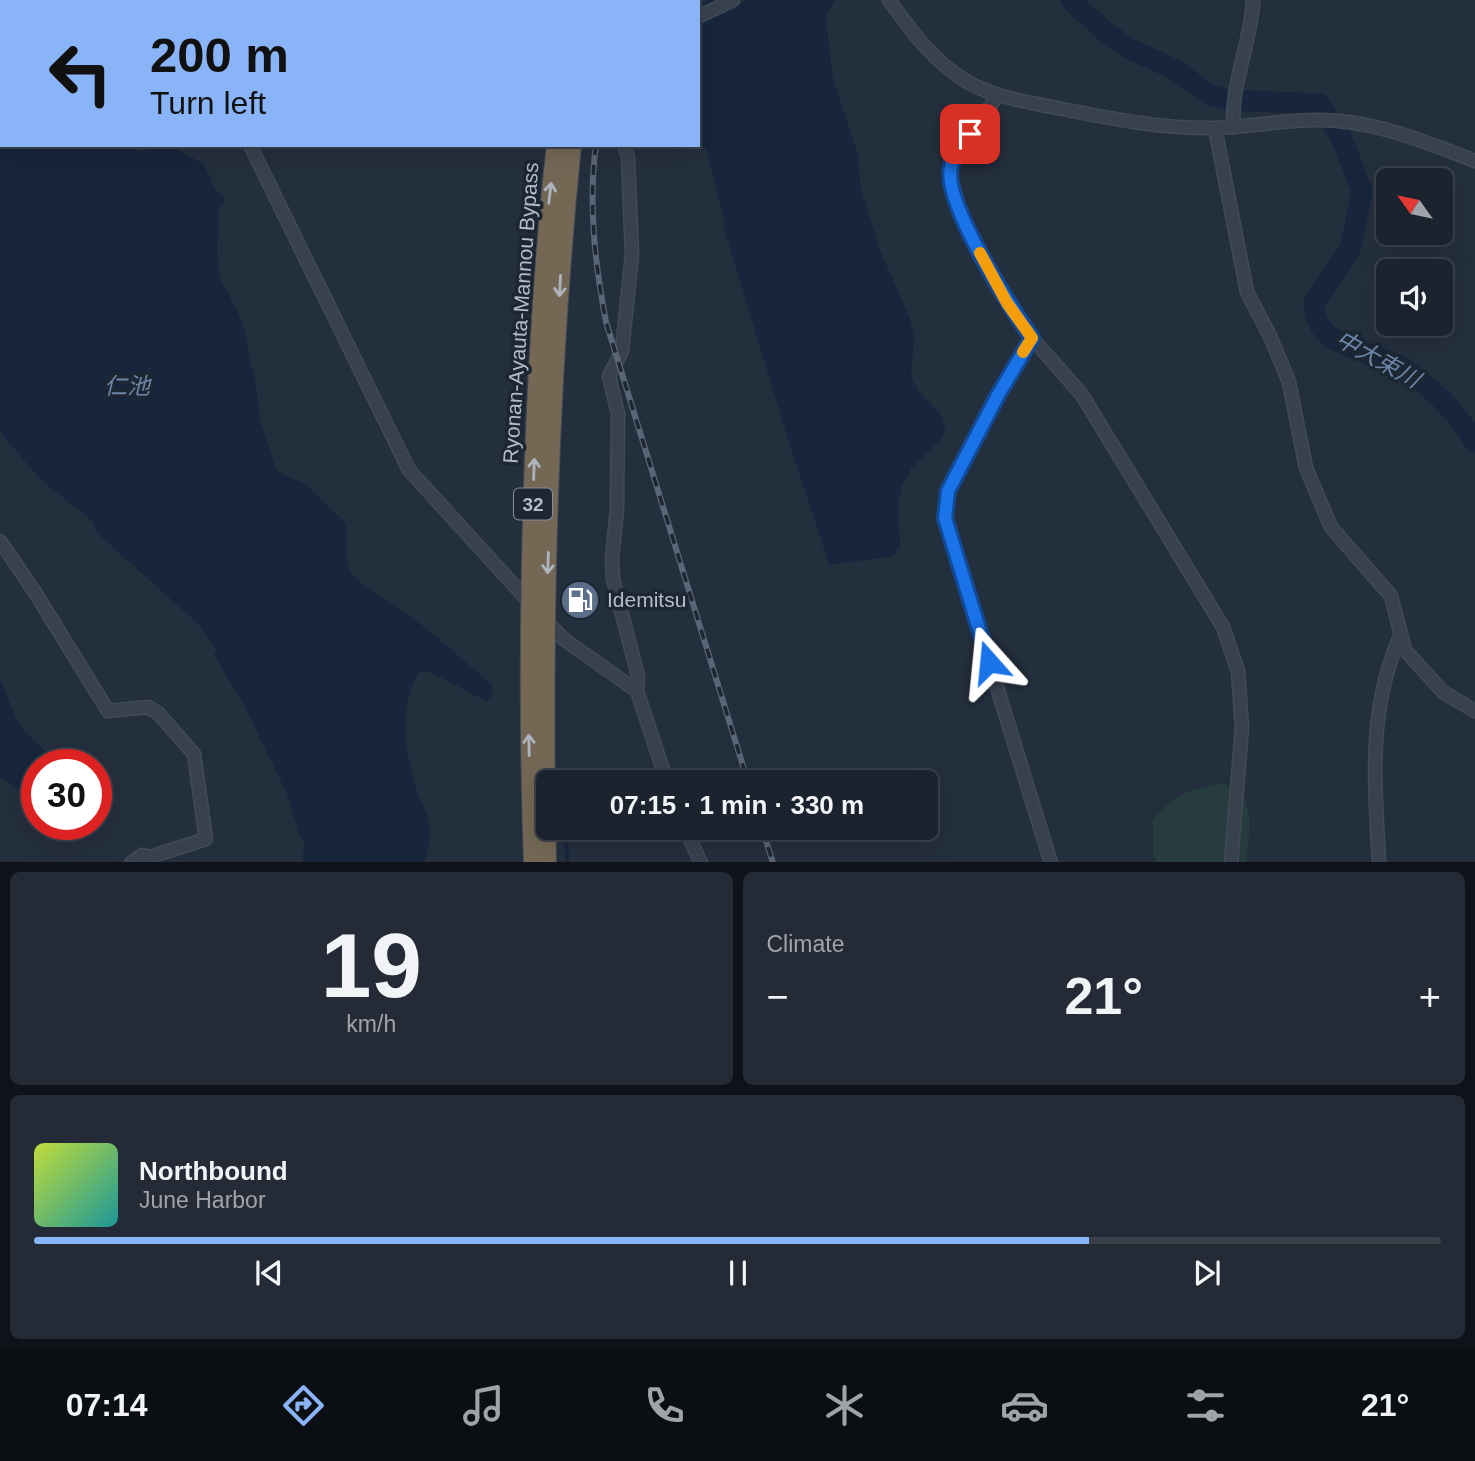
<!DOCTYPE html>
<meta charset="utf-8">
<style>
:root{--surface:#1b232e;--page:#242b36;--text:#f1f3f6;--muted:#a0a4aa;--line:#39404a;--accent:#8ab4f8}
body{margin:0;font-family:Arial,"Noto Sans JP",sans-serif;background:var(--page);color:var(--text);height:100vh;display:flex;flex-direction:column;font-size:26px;white-space:nowrap}
*{box-sizing:border-box;margin:0}
p{font-size:23px;color:var(--muted)}
.icon{flex:none;width:38px;height:38px;fill:none;stroke:currentColor;stroke-width:2;stroke-linecap:round;stroke-linejoin:round}
.map{position:relative;height:862px;overflow:hidden}
.details{display:flex;flex-direction:column;gap:10px;padding:10px;background:#0f1319;flex:1}
.details>*{flex:none}
.guide{position:absolute;left:0px;top:0px;width:700px;height:147px;box-shadow:0 7px 28px #0002,0 0 0 2px var(--line);background:#8ab4f8;color:#111;overflow:hidden}
.needle{width:46px;rotate:303deg}
.tools{position:absolute;left:1376px;top:168px;display:grid;gap:14px}
.tools a{display:grid;place-items:center;width:77px;height:77px;border-radius:10px;background:var(--surface);box-shadow:0 7px 28px #0002,0 0 0 2px var(--line);font-size:35px}
.speed{position:absolute;left:21px;top:749px;display:flex;gap:14px;font-size:35px;font-weight:700;text-align:center}
.speed>*{display:grid;place-content:center;width:91px;height:91px;border-radius:50%;background:var(--surface);box-shadow:0 7px 28px #0002,0 0 0 2px var(--line);line-height:1}
.speed .limit{border:10px solid #d22;background:#fff;color:#111}
.pin{position:absolute;display:grid;place-items:center;width:60px;height:60px;color:#fff;margin:-30px;border-radius:14px;box-shadow:0 4px 10px #0006}
.me{position:absolute;width:77px;margin:-38px;rotate:342deg;stroke-linejoin:round;filter:drop-shadow(0 0 5px #0008)}
.turn{display:flex;align-items:center;gap:24px;height:147px;padding:0 35px;font-size:32px}
.turn .icon{width:91px;height:91px;stroke-width:2.5}
.turn b{display:block;font-size:49px;line-height:60px}
.big{font-size:52px;font-weight:800;line-height:1.1}
.details .widget{flex:1;display:flex;flex-direction:column;justify-content:center;gap:10px;min-width:0;padding:0 24px;border-radius:10px;background:var(--page)}
.details .dial{align-items:center;gap:0}
.dial b{font-size:91px;line-height:1}
.song{display:flex;align-items:center;gap:21px}
.cover{width:84px;height:84px;border-radius:10px;background:linear-gradient(135deg,hsl(70 70% 55%),hsl(180 70% 35%))}
.played{height:7px;border-radius:4px;background:linear-gradient(90deg,var(--accent) 75%,var(--line) 75%)}
.keys{display:flex;justify-content:space-around;direction:ltr}
.heat{display:flex;justify-content:space-between;align-items:center;font-size:38px;direction:ltr}
.details .tiles{flex:1;display:grid;gap:10px;grid-template-columns:1fr 1fr}
.widget:last-child{grid-column:span 2}
.trip{position:absolute;left:536px;top:770px;width:402px;height:70px;border-radius:10px;background:var(--surface);box-shadow:0 7px 28px #0002,0 0 0 2px var(--line);font-weight:800;line-height:70px;text-align:center}
.tabs{display:flex;height:112px;justify-content:space-around;align-items:center;background:#0b0e12;color:var(--muted)}
.tabs .icon{width:49px;height:49px}
.tabs .active{color:var(--accent)}
.tabs b{font-size:32px;color:var(--text)}
.map>svg:first-child{display:block}
.green{fill:#263c3f}
.water{fill:#17263c}
.lines{fill:none;stroke-linecap:round;stroke-linejoin:round}
.stream{stroke:#17263c;stroke-width:3.5}
.river{stroke:#17263c;stroke-width:21}
.minor-casing{stroke:#414a57;stroke-width:15}
.highway-casing{stroke:#434c59;stroke-width:20}
.minor{stroke:#38414e;stroke-width:12}
.highway{stroke:#746855;stroke-width:18}
.rail-casing{stroke:#5a6575;stroke-width:6}
.rail{stroke:#1d2633;stroke-width:3.5;stroke-dasharray:10;stroke-linecap:butt}
.oneway{stroke:#aeb4bd}
.route-casing{stroke:#114b97;stroke-width:18}
.route{stroke:#1a73e8;stroke-width:12}
.slow{stroke:#f59e0b;stroke-width:12}
.labels{text-anchor:middle;stroke-width:7;stroke-linejoin:round;paint-order:stroke}
.shield{fill:#1d2633;stroke:#878f9c;stroke-width:2}
.shield-label{font-size:19px;font-weight:bold;fill:#b4bcc9}
.street-label{font-size:21px;fill:#b4bcc9;stroke:#1d2633}
.poi-label{font-size:21px;fill:#b4bcc9;stroke:#1d2633;text-anchor:start}
.water-label{font-size:23px;font-style:italic;fill:#6d86a8;stroke:#1d2633}
</style>
<div class="map">
<svg width="1475" height="863" viewBox="0 0 1475 863">
<rect width="100%" height="100%" fill="#242f3e"/>
<!-- green -->
<path class="green" d="M1223,783C1259,795 1249,831 1246,862H1157L1153,853V820C1177,792 1188,791 1223,783Z"/>
<!-- water -->
<g class="water">
<path d="M0,0L27,2H2V145H130L138,151L167,147L180,151L204,164L216,191L223,197L225,204L219,207L217,252L219,276L238,312L245,332L251,365L255,377L260,420L276,469L287,477L304,483L344,521C351,536 343,553 349,569C357,586 393,603 409,615C437,637 465,661 492,685C492,692 492,698 486,701L428,671L419,672C396,708 406,756 418,794C422,804 428,814 429,825C431,838 428,850 425,862H303L304,841L299,833L287,794L242,701L214,655L217,650L197,623L96,532L92,521L39,478L0,432Z"/>
<polygon points="747,0 835,0 827,13 826,22 833,79 858,155 860,185 879,248 910,319 914,334 911,378 920,393 942,415 944,423 945,431 940,440 911,469 902,486 898,502 900,547 891,557 833,564 830,567 790,446 723,225 725,223 707,152 698,138 698,25"/>
<polygon points="0,679 18,723 57,765 37,765 37,796 33,798 28,797 0,777"/>
</g>
<g class="lines">
<!-- stream -->
<g class="stream">
<polyline points="494,2 496,0"/>
<polyline points="698,7 713,0"/>
<polyline points="566,828 567,863"/>
</g>
<!-- river -->
<path class="river" d="M1071,0L1105,32L1130,49L1174,69L1210,95L1229,100L1320,104L1342,139L1362,192L1350,249L1314,303C1313,349 1375,350 1404,369C1435,390 1455,410 1475,442"/>
<!-- minor casing -->
<g class="minor-casing">
<g id="minor">
<polyline points="128,0 129,2"/>
<path d="M889,0C911,31 933,61 966,81C995,98 1029,102 1062,109C1113,119 1163,129 1215,128C1256,127 1297,117 1338,121C1386,125 1430,144 1475,161"/>
<polyline points="515,2 520,0"/>
<polyline points="698,17 733,0"/>
<polyline points="998,95 970,134 951,165 950,175 961,215 1008,303 1032,338 1082,395 1223,627 1238,671 1242,727 1231,863"/>
<path d="M1234,127C1229,89 1252,40 1253,0"/>
<polyline points="1215,128 1247,292 1270,336 1289,382 1306,468 1331,527 1391,596 1405,650 1443,692 1475,711"/>
<polyline points="250,145 409,470 533,606"/>
<polyline points="624,145 628,157 632,254 622,351 609,376 618,414 617,509 612,558 613,579 638,676 637,691 667,782"/>
<polyline points="1032,338 998,395 948,491 945,518 1051,863"/>
<polyline points="0,541 36,594 108,711 148,707 158,713 194,754 206,839 150,857 142,855 131,863"/>
<polyline points="544,620 565,640 637,691"/>
<polyline points="685,828 701,863"/>
<path d="M1379,863C1375,782 1367,710 1401,634"/>
</g>
</g>
<!-- highway casing -->
<g class="highway-casing">
<g id="highway">
<polyline points="574,2 574,0"/>
<polyline points="592,2 592,0"/>
<path d="M533,863C528,727 529,593 534,458C538,354 544,249 556,145"/>
<path d="M547,863C542,624 548,383 572,145"/>
</g>
</g>
<!-- minor -->
<use href="#minor" class="minor"/>
<!-- highway -->
<use href="#highway" class="highway"/>
<!-- rail casing -->
<g class="rail-casing">
<g id="rail">
<polyline points="633,2 634,0"/>
<path d="M596,145C588,204 595,264 606,322L748,782"/>
<polyline points="762,828 773,863"/>
</g>
</g>
<!-- rail -->
<use href="#rail" class="rail"/>
</g>
<!-- one-way arrows -->
<defs><path id="oneway-shaft" d="M-6 0H5M1.5-3L5.5 0L1.5 3" fill="none" stroke-width="1.6" stroke-linecap="round" stroke-linejoin="round" transform="scale(1.75)"/></defs>
<g class="oneway">
<use href="#oneway-shaft" transform="translate(550 193) rotate(-83)"/>
<use href="#oneway-shaft" transform="translate(560 286) rotate(93)"/>
<use href="#oneway-shaft" transform="translate(534 469) rotate(-88)"/>
<use href="#oneway-shaft" transform="translate(548 563) rotate(92)"/>
<use href="#oneway-shaft" transform="translate(529 745) rotate(-91)"/>
</g>
<g class="lines">
<!-- route casing -->
<g class="route-casing">
<path id="route" d="M970,134C964,143 953,156 951,167C942,201 1011,308 1032,338L998,395L948,491L945,518L989,662"/>
</g>
<!-- route -->
<use href="#route" class="route"/>
<!-- slow -->
<polyline class="slow" points="980,253 1007,303 1032,338 1023,352"/>
</g>
<!-- icons -->
<defs>
<g id="fuel-disc" transform="scale(2.0125)"><circle r="9.5" fill="#5c6f8a" stroke="#1d2633"/><path d="M-5.5-6h7V0h2V4h1.3V-2.5L3-4.5l.8-.8L6-3V5H2.5V1h-1V6h-7ZM-4.2-4.7v3.2H.2V-4.7Z" fill="#fff"/></g>
</defs>
<g fill-rule="evenodd">
<use href="#fuel-disc" x="580" y="600"/>
</g>
<g class="labels">
<!-- shield labels -->
<rect class="shield" x="514" y="488.5" width="38" height="31" rx="5"/>
<g class="shield-label">
<text x="533" y="511">32</text>
</g>
<!-- street labels -->
<g class="street-label">
<text transform="translate(521 313) rotate(-86)" y="7">Ryonan-Ayauta-Mannou Bypass</text>
</g>
<!-- poi labels -->
<g class="poi-label">
<text x="607" y="607">Idemitsu</text>
</g>
<!-- water labels -->
<g class="water-label">
<text transform="translate(1378 359) rotate(29)" y="8">中大束川</text>
<text x="127" y="394">仁池</text>
</g>
</g>
</svg>
<div class="tools">
<a><svg class="needle" viewBox="-14 -14 28 28"><path d="M0-13l5 13h-10z" fill="#e53935"/><path d="M0 13l5-13h-10z" fill="#a0a4aa"/></svg></a>
<a><svg class="icon" aria-label="sound" viewBox="0 0 24 24"><path d="M4 9h4l5-4v14l-5-4H4zM17 9q2 3 0 6"/></svg></a>
</div>
<div class="speed"><div class="limit">30</div></div>
<div class="pin" style="left:970px;top:134px;background:#d93025"><svg class="icon" aria-label="arrive" viewBox="0 0 24 24"><path d="M6 21V4h12l-3 4 3 4H6"/></svg></div>
<svg class="me" style="left:989px;top:662px" viewBox="-20 -20 40 40"><path d="M0-17L14 15 0 8-14 15z" fill="#1a73e8" stroke="#fff" stroke-width="4"/></svg>
<div class="trip">07:15 · 1 min · 330 m</div>
<div class="guide">
<div class="turn"><svg class="icon" aria-label="left" viewBox="0 0 24 24"><path d="M17 20v-9H6M10 6l-5 5 5 5"/></svg><div><b>200 m</b>Turn left</div></div>
</div>
</div>
<section class="details">
<div class="tiles">
<div class="widget dial"><b>19</b><p>km/h</p></div>
<div class="widget"><p>Climate</p>
<div class="heat"><a>−</a><b class="big">21°</b><a>+</a></div>
</div>
<div class="widget">
<div class="song"><i class="cover"></i><div><b>Northbound</b><p>June Harbor</p></div></div>
<div class="played"></div>
<div class="keys"><svg class="icon" aria-label="previous" viewBox="0 0 24 24"><path d="M18 5L8 12l10 7zM5 5v14"/></svg><svg class="icon" aria-label="pause" viewBox="0 0 24 24"><path d="M8 5v14M16 5v14"/></svg><svg class="icon" aria-label="next" viewBox="0 0 24 24"><path d="M6 5l10 7-10 7zM19 5v14"/></svg></div>
</div>
</div>
</section>
<nav class="tabs">
<b>07:14</b>
<svg class="icon active" aria-label="directions" viewBox="0 0 24 24"><path d="M12 3l9 9-9 9-9-9zM9 14v-3h6M13 9l2 2-2 2"/></svg>
<svg class="icon" aria-label="music" viewBox="0 0 24 24"><path d="M9 18V5l10-2v13"/><circle cx="6" cy="18" r="3"/><circle cx="16" cy="16" r="3"/></svg>
<svg class="icon" aria-label="phone" viewBox="0 0 24 24"><path d="M5 4h4l2 5-3 2q2 4 5 5l2-3 5 2v4C11 20 4 13 5 4z"/></svg>
<svg class="icon" aria-label="climate" viewBox="0 0 24 24"><path d="M12 3v18M4 7l16 10M4 17L20 7"/></svg>
<svg class="icon" aria-label="car" viewBox="0 0 24 24"><path d="M5 17H2v-5l4-1 3-4h7l3 4 3 1v5h-3M9 17h6M6 11h13"/><circle cx="7" cy="17" r="2"/><circle cx="17" cy="17" r="2"/></svg>
<svg class="icon" aria-label="filters" viewBox="0 0 24 24"><path d="M4 7h16M4 17h16"/><circle cx="9" cy="7" r="2"/><circle cx="15" cy="17" r="2"/></svg>
<b>21°</b>
</nav>
